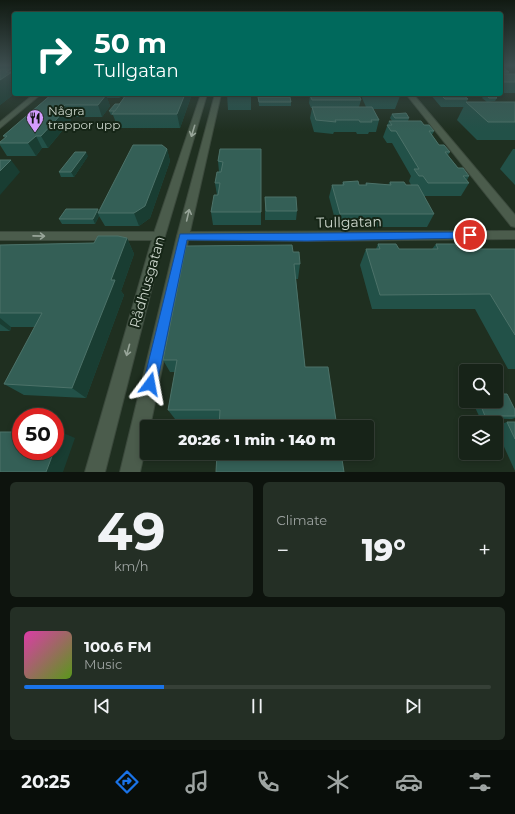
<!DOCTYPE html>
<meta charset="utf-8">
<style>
:root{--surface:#172318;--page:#242f25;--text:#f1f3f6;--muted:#9ea4a2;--line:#364037;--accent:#1a73e8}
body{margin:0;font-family:Montserrat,sans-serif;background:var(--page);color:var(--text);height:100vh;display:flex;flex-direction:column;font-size:15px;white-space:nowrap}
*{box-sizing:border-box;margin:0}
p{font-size:13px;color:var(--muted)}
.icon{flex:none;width:22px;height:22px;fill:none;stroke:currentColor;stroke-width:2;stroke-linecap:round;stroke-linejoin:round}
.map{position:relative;height:472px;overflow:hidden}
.sheet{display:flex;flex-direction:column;gap:10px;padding:10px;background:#0d130d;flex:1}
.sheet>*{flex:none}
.guide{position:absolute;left:12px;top:12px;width:491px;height:84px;border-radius:4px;box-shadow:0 2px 6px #0003,0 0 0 1px var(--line);background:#00695c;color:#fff;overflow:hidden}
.controls{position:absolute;left:459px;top:364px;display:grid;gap:8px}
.controls a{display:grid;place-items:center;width:44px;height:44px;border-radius:4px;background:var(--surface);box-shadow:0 2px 6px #0003,0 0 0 1px var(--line);font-size:20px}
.speed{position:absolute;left:12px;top:408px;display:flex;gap:8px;font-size:20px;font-weight:700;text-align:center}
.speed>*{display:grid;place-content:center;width:52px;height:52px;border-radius:50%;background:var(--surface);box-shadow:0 2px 6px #0003,0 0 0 1px var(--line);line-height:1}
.speed .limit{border:6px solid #d22;background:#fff;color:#111}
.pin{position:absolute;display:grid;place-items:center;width:34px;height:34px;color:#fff;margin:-17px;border:2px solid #fff;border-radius:50%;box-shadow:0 1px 4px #0007}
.me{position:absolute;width:44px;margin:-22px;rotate:13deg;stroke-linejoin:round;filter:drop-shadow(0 0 3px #0008)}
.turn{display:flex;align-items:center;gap:14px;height:84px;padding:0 16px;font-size:18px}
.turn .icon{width:52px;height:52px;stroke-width:2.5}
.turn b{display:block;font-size:28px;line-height:34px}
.big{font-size:30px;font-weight:800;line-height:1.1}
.sheet .tile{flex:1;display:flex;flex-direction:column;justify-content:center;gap:6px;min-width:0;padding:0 14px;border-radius:6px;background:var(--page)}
.sheet .dial{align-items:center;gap:0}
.dial b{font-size:52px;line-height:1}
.song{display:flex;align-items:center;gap:12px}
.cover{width:48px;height:48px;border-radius:6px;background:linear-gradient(135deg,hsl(320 70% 55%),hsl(90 70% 35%))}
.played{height:4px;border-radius:2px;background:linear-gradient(90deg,var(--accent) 30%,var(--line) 30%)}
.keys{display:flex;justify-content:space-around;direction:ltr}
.heat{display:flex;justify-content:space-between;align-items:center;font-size:22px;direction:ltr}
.sheet .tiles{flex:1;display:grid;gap:10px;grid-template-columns:1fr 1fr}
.tile:last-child{grid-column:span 2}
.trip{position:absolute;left:140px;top:420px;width:234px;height:40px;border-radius:4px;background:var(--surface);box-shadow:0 2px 6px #0003,0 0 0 1px var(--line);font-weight:800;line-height:40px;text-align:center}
.tab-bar{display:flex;height:64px;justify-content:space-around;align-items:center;background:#090e0a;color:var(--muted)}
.tab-bar .icon{width:28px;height:28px}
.tab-bar .on{color:var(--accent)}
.tab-bar b{font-size:18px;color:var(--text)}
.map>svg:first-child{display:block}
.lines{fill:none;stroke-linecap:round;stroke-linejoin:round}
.minor-casing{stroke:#3b493c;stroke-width:2}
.secondary-casing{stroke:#3b493c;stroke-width:2}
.minor{fill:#4b5c4c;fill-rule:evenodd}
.secondary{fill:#4b5c4c;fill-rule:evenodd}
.wall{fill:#225148}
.shaded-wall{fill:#193d32}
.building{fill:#345f56;stroke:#4c7269}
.oneway{stroke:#98a599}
.route{fill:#1a73e8;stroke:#114b97}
.labels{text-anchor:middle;stroke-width:4;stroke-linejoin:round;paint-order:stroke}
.far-poi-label{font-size:12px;fill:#ccd6cc;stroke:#152516;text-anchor:start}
.street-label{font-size:14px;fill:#ccd6cc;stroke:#152516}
</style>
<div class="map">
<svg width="515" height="472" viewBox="0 0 515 472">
<rect width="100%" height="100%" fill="#1f2f20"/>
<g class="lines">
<!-- minor casing -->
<g class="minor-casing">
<g id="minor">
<polygon points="34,94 41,94 0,128 0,122"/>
<polygon points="406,94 413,94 515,215 515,227 511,226"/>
<polygon points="515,231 515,239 307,241 183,240 179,239 177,236 179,233 183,232"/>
<polygon points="0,232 159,232 163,233 165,236 163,239 159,240 0,240"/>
</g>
</g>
<!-- secondary casing -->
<g class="secondary-casing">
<g id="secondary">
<polygon points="201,94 207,94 165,236 105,472 85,472 153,236"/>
<polygon points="215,94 221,94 189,236 150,427 147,427 147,440 140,472 120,472 177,236"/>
</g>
</g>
<!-- minor -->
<use href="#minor" class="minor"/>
<!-- secondary -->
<use href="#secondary" class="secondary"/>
</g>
<!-- wall -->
<g class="wall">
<polygon points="0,65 14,65 14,94 0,105"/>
<polygon points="501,65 508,65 506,69 505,69 509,72 508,74 515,74 515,93 501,93"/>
<polygon points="52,94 192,94 180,128 118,128 113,115 111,115 109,111 120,104 123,99 122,95 120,98 107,98 110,106 102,117 70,117 71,120 48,148 42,148 36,156 7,156 0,145 0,142 5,138 3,136"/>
<polygon points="227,94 251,94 251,110 228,110"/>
<polygon points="363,94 398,94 400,96 395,109 373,109 379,120 376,132 369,132 368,134 357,134 356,132 334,132 333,134 314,132 310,118 312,108 311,108 309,103 310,95 361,100 359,107 366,107 362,98"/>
<polygon points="430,94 462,94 468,99 464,107 441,107"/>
<polygon points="485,94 497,98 495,101 487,102 482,98"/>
<polygon points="258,97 291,102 291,106 259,106"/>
<polygon points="466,102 515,102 515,140 477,140 457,120"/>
<polygon points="392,114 409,118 408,121 424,125 434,131 432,135 439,145 450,152 448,155 458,168 469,176 467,180 469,183 461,196 424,196 434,214 427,227 337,227 329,197 332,185 342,185 343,182 359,185 365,185 366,183 388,185 390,182 406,185 411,185 409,181 411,176 392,143 387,143 383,137 389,121 392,121 390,118"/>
<polygon points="167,149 170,161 150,218 139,226 105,226 99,216 95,224 62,224 59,219 99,211"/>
<polygon points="220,149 261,212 261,225 213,225 211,212 217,195 215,183 219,172 218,161"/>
<polygon points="513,149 515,149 515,185 500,169"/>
<polygon points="88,156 74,177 61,177 59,172"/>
<polygon points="265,197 297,211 296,220 265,220"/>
<polygon points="127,238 134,254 121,291 124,295 86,398 24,395 4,384 35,327 11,327 10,331 0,331 0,245 94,243"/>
<polygon points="378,244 399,249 432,249 436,244 458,249 515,249 515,369 508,369 475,309 372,309 360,265 366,249 376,249"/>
<polygon points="293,252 300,264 298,279 296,279 305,367 220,419 175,419 168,410 175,372 170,372 163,360"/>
<polygon points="472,401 496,401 515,410 515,418 512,419 480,418"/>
<polygon points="507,422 515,422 515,471 496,429 496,426"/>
</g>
<!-- shaded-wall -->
<g class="shaded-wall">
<polygon points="11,65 14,65 14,70"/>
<polygon points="11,69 14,74 14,94 0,105 0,80 6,72"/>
<polygon points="75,94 93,94 93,95 87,97 79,106 74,95"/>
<polygon points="118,94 123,94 120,98"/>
<polygon points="185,94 192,94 180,128 177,114"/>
<polygon points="106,95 110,106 102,117 98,105"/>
<polygon points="65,105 71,120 48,148 41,136"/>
<polygon points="36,136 42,148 36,156 28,143"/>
<polygon points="167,149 170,161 150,218 139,226 134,213"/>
<polygon points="86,152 88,156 74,177 71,172"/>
<polygon points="11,160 20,172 0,195 0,171"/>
<polygon points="98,209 100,213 98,213 99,216 95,224 93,219"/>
<polygon points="127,238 134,254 121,291 124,295 86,398 72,388 111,280"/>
<polygon points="0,318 11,327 10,331 0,324"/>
<polygon points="61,432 75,438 63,472 46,472 54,451 55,451 55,448"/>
</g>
<!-- building -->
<g class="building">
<polygon points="501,66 509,72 501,72"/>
<polygon points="0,69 11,69 6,72 12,72 0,80"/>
<rect x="501" y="74" width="14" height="8"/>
<polygon points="52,94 106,95 98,105 65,105 61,109 66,109 41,136 36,136 28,143 0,143 0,142 7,136 3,136"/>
<polygon points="122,94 185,94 177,114 112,114 126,95 122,95"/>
<polygon points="227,94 251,94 250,96 227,96"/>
<polygon points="371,94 398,94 400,96 372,96"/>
<polygon points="440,94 462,94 468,99 445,99"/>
<polygon points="485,94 493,94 497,98 489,98"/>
<polygon points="310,95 359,95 361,100 312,100"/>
<polygon points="258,97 290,97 291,102 259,102"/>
<polygon points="466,102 515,102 515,122 488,122"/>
<polygon points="115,104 120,104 115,111 109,111"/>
<polygon points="312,107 372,107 379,120 371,120 372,122 360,122 359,120 335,120 336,122 316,120"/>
<polygon points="406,113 409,118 395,118 392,114"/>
<polygon points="389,121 421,121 424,125 429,125 434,131 429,131 439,145 444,145 450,152 445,152 458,168 463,168 469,176 463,176 469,183 428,183 423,176 419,176 414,169 419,169 396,131 391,131 387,125 392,125"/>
<polygon points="133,145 162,145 167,149 145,206 134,213 98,213"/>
<polygon points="220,149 261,149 261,212 211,212 214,195 218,195 220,183 215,183 217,172 221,172 223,162 218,161"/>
<polygon points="75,152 86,152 71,172 59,172"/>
<polygon points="0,160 11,160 0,171"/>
<polygon points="358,181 359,185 367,185 366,183 391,185 390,182 404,182 406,185 418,185 434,214 340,214 332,185 344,185 343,182"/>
<polygon points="265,197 296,197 297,211 266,211"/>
<polygon points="66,209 98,209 93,219 59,219"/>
<polygon points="98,236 118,236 127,238 111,280 115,280 72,388 4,384 42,313 0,313 0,245 94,243"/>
<polygon points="378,244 396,244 399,249 438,249 436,244 455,244 458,249 515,249 515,335 490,294 380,295 366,249 380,249"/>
<polygon points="292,245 293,252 299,252 300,264 294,264 305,367 328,367 337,427 219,427 220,410 168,410 177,360 163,360 186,246"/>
<polygon points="496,394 507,394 515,410 515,416 485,416 479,401 496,401"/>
<polygon points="507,422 515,422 515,439"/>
<polygon points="0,432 21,432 21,451 54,451 46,472 0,472"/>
<polygon points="55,432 61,432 55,448"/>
<polygon points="217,453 341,453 344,472 216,472"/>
</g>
<!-- one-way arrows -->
<defs><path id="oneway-shaft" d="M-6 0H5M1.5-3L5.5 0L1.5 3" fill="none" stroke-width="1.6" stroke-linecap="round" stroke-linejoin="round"/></defs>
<g class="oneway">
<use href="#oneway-shaft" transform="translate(193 131) rotate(107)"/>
<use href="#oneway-shaft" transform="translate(188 215) rotate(-77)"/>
<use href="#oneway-shaft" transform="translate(39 236) rotate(1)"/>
<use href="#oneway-shaft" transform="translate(128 350) rotate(105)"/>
</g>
<!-- sky -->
<linearGradient id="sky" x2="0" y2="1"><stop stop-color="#111a12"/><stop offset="0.5" stop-color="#3c4d4e"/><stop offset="1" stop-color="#3c4d4e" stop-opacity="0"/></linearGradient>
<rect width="515" height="131" fill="url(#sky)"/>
<!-- route -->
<polygon class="route" points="470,232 475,235 470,238 307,241 187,240 157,384 155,388 150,390 145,388 143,384 180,234"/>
<!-- icons -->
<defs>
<g id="restaurant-pin" transform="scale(0.9)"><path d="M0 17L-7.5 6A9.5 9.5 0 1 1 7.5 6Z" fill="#d39cfc" stroke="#152516"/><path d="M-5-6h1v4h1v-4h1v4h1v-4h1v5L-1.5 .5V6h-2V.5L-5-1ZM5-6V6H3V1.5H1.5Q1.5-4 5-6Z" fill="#111"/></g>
</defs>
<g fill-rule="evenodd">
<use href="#restaurant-pin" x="35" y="118"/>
</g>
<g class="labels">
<!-- far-poi labels -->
<g class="far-poi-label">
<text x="48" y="115">Några<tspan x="48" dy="14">trappor upp</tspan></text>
</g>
<!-- street labels -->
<g class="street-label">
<text transform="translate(349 222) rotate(-1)" y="5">Tullgatan</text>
<text transform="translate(147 282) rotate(-74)" y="5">Rådhusgatan</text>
</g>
</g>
</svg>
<div class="controls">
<a><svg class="icon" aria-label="search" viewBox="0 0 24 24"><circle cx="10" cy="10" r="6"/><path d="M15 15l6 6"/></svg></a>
<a><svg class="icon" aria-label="layers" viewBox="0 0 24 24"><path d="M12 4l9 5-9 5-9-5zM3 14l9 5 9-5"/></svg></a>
</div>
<div class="speed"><div class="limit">50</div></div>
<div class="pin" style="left:470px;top:235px;background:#d93025"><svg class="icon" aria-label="arrive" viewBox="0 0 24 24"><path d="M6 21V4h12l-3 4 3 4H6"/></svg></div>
<svg class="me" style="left:150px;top:384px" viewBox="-20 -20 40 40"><path d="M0-17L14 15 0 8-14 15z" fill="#1a73e8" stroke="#fff" stroke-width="4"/></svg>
<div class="trip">20:26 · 1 min · 140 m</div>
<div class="guide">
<div class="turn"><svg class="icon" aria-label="right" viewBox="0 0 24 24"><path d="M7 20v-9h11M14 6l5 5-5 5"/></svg><div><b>50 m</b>Tullgatan</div></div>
</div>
</div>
<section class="sheet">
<div class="tiles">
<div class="tile dial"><b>49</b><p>km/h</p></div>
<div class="tile"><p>Climate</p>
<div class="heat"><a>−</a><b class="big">19°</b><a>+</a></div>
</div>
<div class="tile">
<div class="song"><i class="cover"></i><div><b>100.6 FM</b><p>Music</p></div></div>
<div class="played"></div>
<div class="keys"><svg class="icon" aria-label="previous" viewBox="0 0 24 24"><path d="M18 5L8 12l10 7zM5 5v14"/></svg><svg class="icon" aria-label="pause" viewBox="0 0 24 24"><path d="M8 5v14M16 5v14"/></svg><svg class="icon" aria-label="next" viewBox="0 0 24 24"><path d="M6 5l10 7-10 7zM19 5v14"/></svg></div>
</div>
</div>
</section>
<nav class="tab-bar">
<b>20:25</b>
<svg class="icon on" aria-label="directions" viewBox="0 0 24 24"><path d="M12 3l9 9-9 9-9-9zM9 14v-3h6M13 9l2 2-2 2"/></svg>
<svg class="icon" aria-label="music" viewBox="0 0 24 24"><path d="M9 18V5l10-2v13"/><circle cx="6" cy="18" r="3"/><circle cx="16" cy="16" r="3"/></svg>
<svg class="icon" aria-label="phone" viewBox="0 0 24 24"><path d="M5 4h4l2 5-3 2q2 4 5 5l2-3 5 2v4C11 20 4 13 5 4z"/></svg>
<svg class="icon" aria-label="climate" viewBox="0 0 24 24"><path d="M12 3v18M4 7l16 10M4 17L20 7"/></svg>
<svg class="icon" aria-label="car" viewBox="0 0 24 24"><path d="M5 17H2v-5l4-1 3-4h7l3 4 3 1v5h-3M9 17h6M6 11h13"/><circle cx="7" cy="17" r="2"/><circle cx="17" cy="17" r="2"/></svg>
<svg class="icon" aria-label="filters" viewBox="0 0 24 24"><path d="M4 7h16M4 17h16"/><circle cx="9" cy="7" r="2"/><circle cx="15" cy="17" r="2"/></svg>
</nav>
